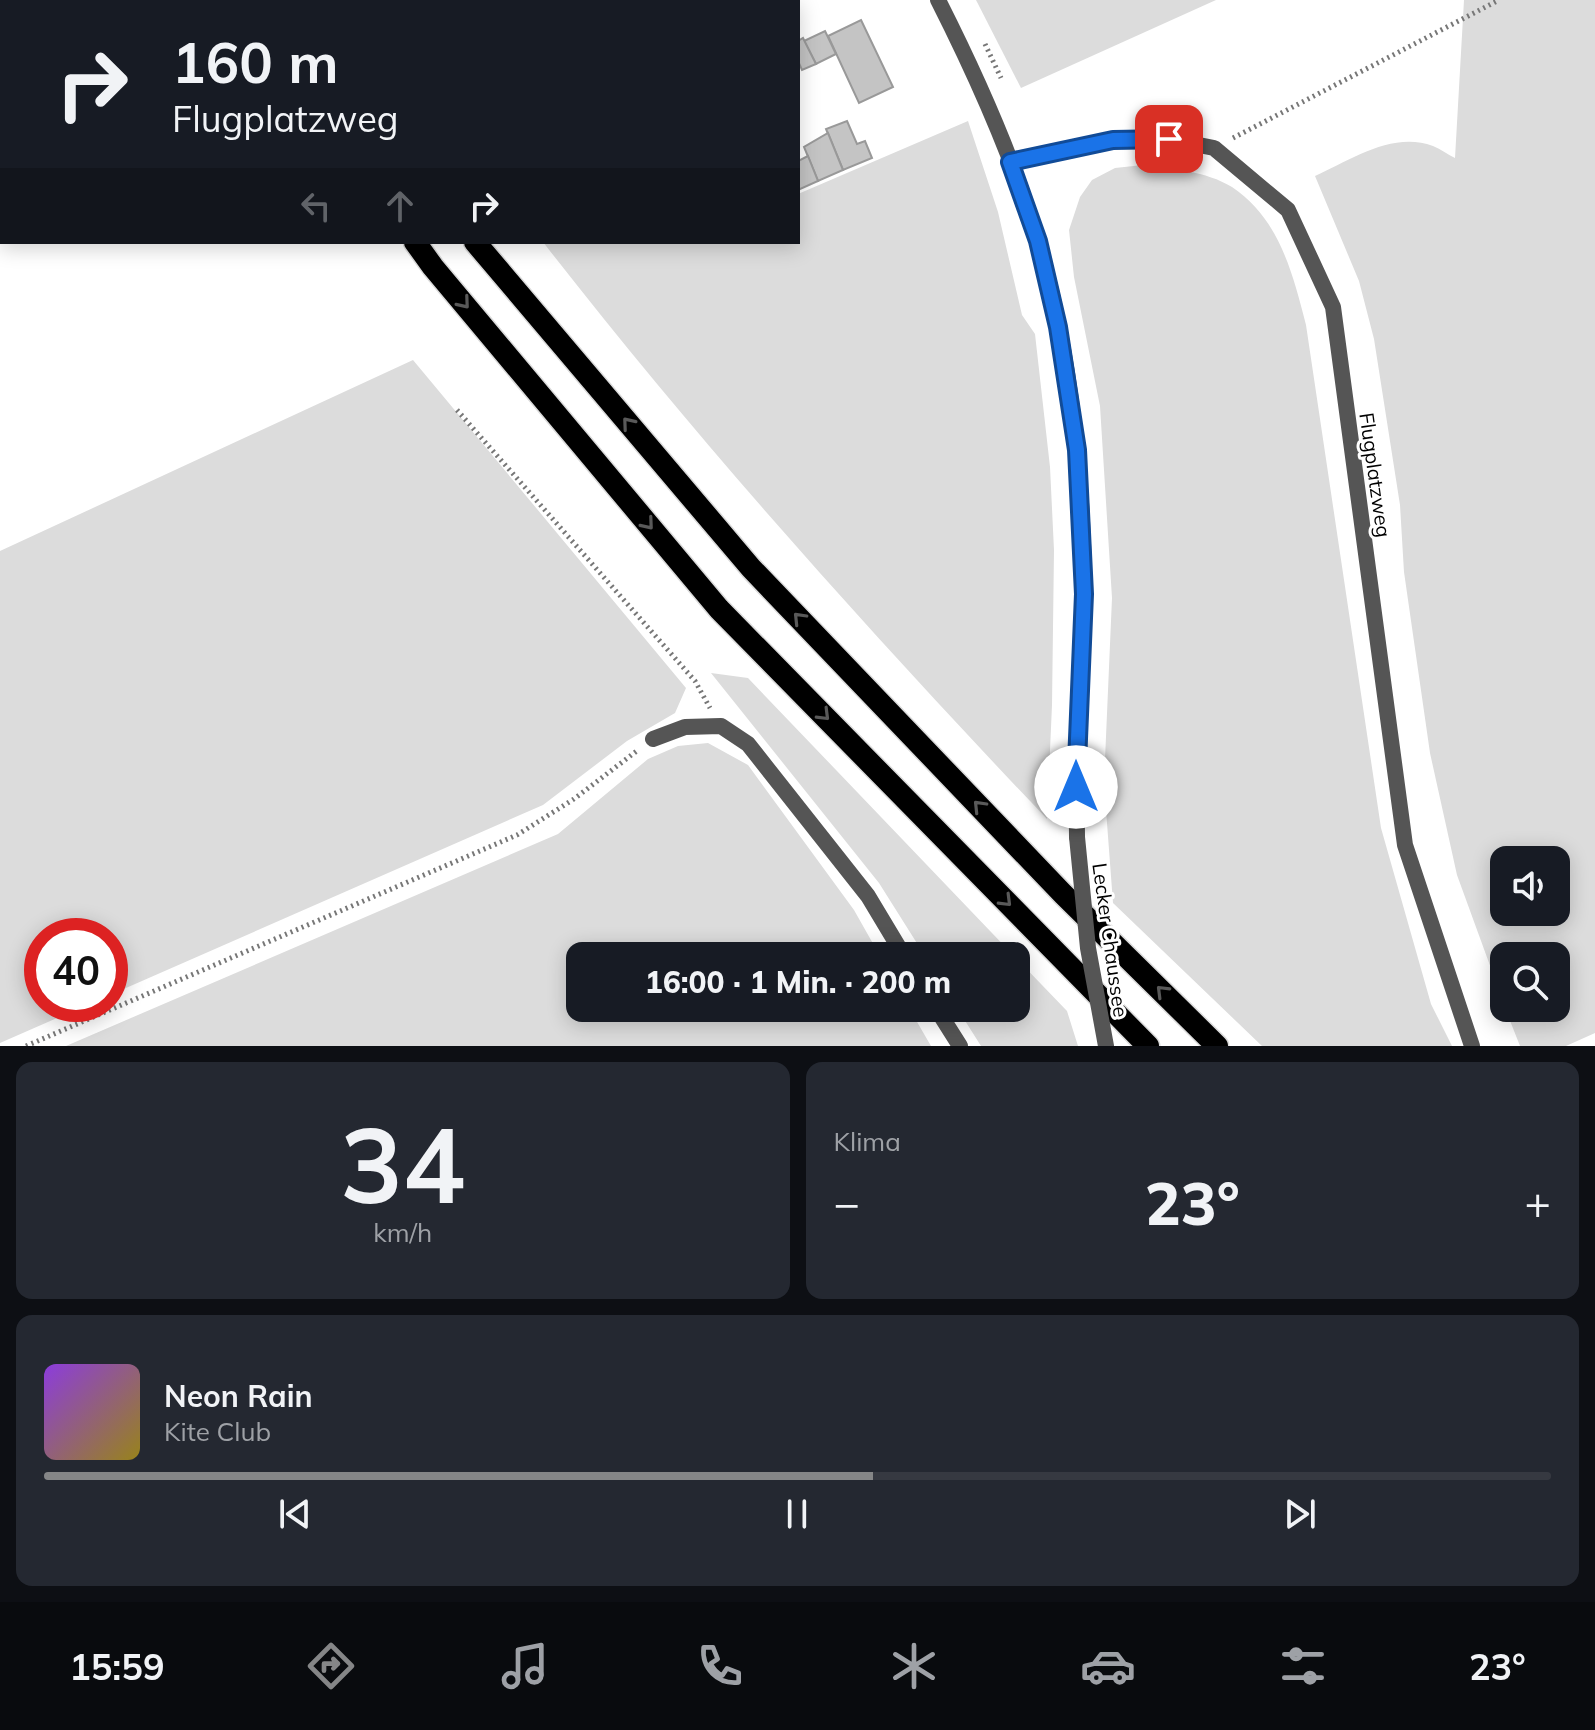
<!DOCTYPE html>
<html lang="de">
<meta charset="utf-8">
<style>
:root{--surface:#171b24;--page:#242831;--text:#f1f3f6;--muted:#9ea1a6;--line:#363941;--accent:#858687}
body{margin:0;font-family:Mulish,sans-serif;background:var(--page);color:var(--text);height:100vh;display:flex;flex-direction:column;font-size:30px;white-space:nowrap}
*{box-sizing:border-box;margin:0}
p{font-size:26px;color:var(--muted)}
.icon{flex:none;width:44px;height:44px;fill:none;stroke:currentColor;stroke-width:2;stroke-linecap:round;stroke-linejoin:round}
.map{position:relative;height:1046px;overflow:hidden}
.details{display:flex;flex-direction:column;gap:16px;padding:16px;background:#0d0f14;flex:1}
.details>*{flex:none}
.hud{position:absolute;left:0px;top:0px;width:800px;height:244px;box-shadow:0 4px 20px #0003;background:#171b24;color:var(--text);overflow:hidden}
.tools{position:absolute;left:1490px;top:846px;display:grid;gap:16px}
.tools a{display:grid;place-items:center;width:80px;height:80px;border-radius:16px;background:var(--surface);box-shadow:0 4px 20px #0003;font-size:40px}
.speed{position:absolute;left:24px;top:918px;display:flex;gap:16px;font-size:40px;font-weight:700;text-align:center}
.speed>*{display:grid;place-content:center;width:104px;height:104px;border-radius:50%;background:var(--surface);box-shadow:0 4px 20px #0003;line-height:1}
.speed .limit{border:12px solid #d22;background:#fff;color:#111}
.pin{position:absolute;display:grid;place-items:center;width:68px;height:68px;color:#fff;margin:-34px;border-radius:16px;box-shadow:0 4px 12px #0006}
.me{position:absolute;width:88px;margin:-44px;rotate:0deg;stroke-linejoin:round;filter:drop-shadow(0 0 6px #0008)}
.turn{display:flex;align-items:center;gap:28px;height:168px;padding:0 40px;font-size:36px}
.turn .icon{width:104px;height:104px;stroke-width:2.5}
.turn b{display:block;font-size:56px;line-height:68px}
.lanes{display:flex;align-items:center;height:76px;padding:0 40px;background:#0003;justify-content:center;gap:40px;direction:ltr}
.lanes .off{opacity:.35}
.big{font-size:60px;font-weight:800;line-height:1.1}
.details .tile{flex:1;display:flex;flex-direction:column;justify-content:center;gap:12px;min-width:0;padding:0 28px;border-radius:16px;background:var(--page)}
.details .dial{align-items:center;gap:0}
.dial b{font-size:104px;line-height:1}
.song{display:flex;align-items:center;gap:24px}
.cover{width:96px;height:96px;border-radius:12px;background:linear-gradient(135deg,hsl(270 70% 55%),hsl(50 70% 35%))}
.played{height:8px;border-radius:4px;background:linear-gradient(90deg,var(--accent) 55%,var(--line) 55%)}
.keys{display:flex;justify-content:space-around;direction:ltr}
.heat{display:flex;justify-content:space-between;align-items:center;font-size:44px;direction:ltr}
.details .tiles{flex:1;display:grid;gap:16px;grid-template-columns:1fr 1fr}
.tile:last-child{grid-column:span 2}
.trip{position:absolute;left:566px;top:942px;width:464px;height:80px;border-radius:16px;background:var(--surface);box-shadow:0 4px 20px #0003;font-weight:800;line-height:80px;text-align:center}
.tab-bar{display:flex;height:128px;justify-content:space-around;align-items:center;background:#090b0e;color:var(--muted)}
.tab-bar .icon{width:56px;height:56px}
.tab-bar .current{color:var(--accent)}
.tab-bar b{font-size:36px;color:var(--text)}
.map>svg:first-child{display:block}
.green{fill:#dcdcdc;fill-rule:evenodd}
.building{fill:#c4c4c4;stroke:#999;stroke-width:2}
.lines{fill:none;stroke-linecap:round;stroke-linejoin:round}
.trunk-casing{stroke:#dbdbdb;stroke-width:25}
.path{stroke:#777;stroke-width:5;stroke-dasharray:2 4;stroke-linecap:butt}
.service{stroke:#555;stroke-width:16}
.minor{stroke:#555;stroke-width:16}
.tertiary{stroke:#555;stroke-width:16}
.trunk{stroke:#000;stroke-width:22}
.tertiary-bridge{stroke:#555;stroke-width:16}
.oneway{stroke:#595959}
.route-casing{stroke:#114b97;stroke-width:20}
.route{stroke:#1a73e8;stroke-width:14}
.labels{text-anchor:middle;stroke-width:6;stroke-linejoin:round;paint-order:stroke}
.street-label{font-size:20px;fill:#000;stroke:#fff}
</style>
<div class="map">
<svg width="1595" height="1046" viewBox="0 0 1595 1046">
<rect width="100%" height="100%" fill="#fff"/>
<!-- green -->
<g class="green">
<polygon points="976,0 1216,0 1021,88"/>
<path d="M1464,0H1595V1033L1566,1046H1520L1505,1008H1556V956H1504V1004L1457,875L1430,753L1404,572L1400,505L1374,339L1359,281L1315,176C1351,160 1392,131 1433,146C1441,149 1448,155 1455,158ZM1504,860H1556V912H1504Z"/>
<path d="M968,121L998,212L1022,315L1035,334L1050,467L1054,550L1052,705L1047,819C871,634 700,444 543,242H798V194Z"/>
<path d="M1143,165C1172,169 1206,171 1232,187C1279,218 1293,274 1306,325L1381,828L1431,1004L1452,1046H1262L1113,903L1104,783L1112,598L1100,406L1074,277L1069,230L1080,197L1092,180L1115,168Z"/>
<polygon points="413,360 686,688 675,713 627,741 543,805 110,995 110,936 42,936 42,1004 89,1004 0,1043 0,551"/>
<polygon points="711,673 748,678 1014,956 925,956 879,883"/>
<polygon points="708,743 748,765 854,910 880,956 580,956 580,1008 909,1008 931,1046 66,1046 558,834 648,759 678,746"/>
<polygon points="1016,958 1067,1011 1078,1046 981,1046 957,1008 1016,1008"/>
</g>
<!-- building -->
<g class="building">
<polygon points="578,0 717,0 573,2"/>
<polygon points="861,20 893,87 859,103 828,36"/>
<polygon points="825,31 836,54 816,64 804,41"/>
<polygon points="803,38 816,64 802,70 798,61 798,41"/>
<polygon points="847,121 857,144 865,141 872,158 843,170 826,129"/>
<polygon points="828,133 843,170 818,181 804,147"/>
<polygon points="808,156 818,181 798,190 798,161"/>
</g>
<g class="lines">
<!-- trunk casing -->
<g class="trunk-casing">
<g id="trunk">
<polyline points="243,0 244,2"/>
<polyline points="297,0 298,2"/>
<polyline points="415,242 433,267 719,609 1148,1046"/>
<polyline points="475,242 751,568 1063,894 1217,1046"/>
</g>
</g>
<!-- path -->
<g class="path">
<polyline points="985,44 1001,78"/>
<polyline points="1233,138 1499,0"/>
<polyline points="457,410 695,681 710,708"/>
<polyline points="26,1046 517,835 574,799 638,750"/>
</g>
<!-- service -->
<g class="service">
<polyline points="653,739 685,727 721,726 748,744 868,896 904,956"/>
<polyline points="936,1008 960,1046"/>
</g>
<!-- minor -->
<polyline class="minor" points="1010,162 1113,140 1169,139 1214,148 1288,210 1333,307 1405,845 1472,1046"/>
<!-- tertiary -->
<path class="tertiary" d="M938,0C977,77 1013,157 1038,241C1070,350 1084,481 1084,595C1083,649 1078,704 1076,758C1075,785 1077,811 1077,837"/>
<!-- trunk -->
<use href="#trunk" class="trunk"/>
<!-- tertiary-bridge -->
<polyline class="tertiary-bridge" points="1077,837 1088,948 1106,1046"/>
</g>
<!-- one-way arrows -->
<defs><path id="oneway-chevron" d="M-2-3.5L2.5 0L-2 3.5" fill="none" stroke-width="1.6" stroke-linecap="round" stroke-linejoin="round" transform="scale(2)"/></defs>
<g class="oneway">
<use href="#oneway-chevron" transform="translate(464 303) rotate(50)"/>
<use href="#oneway-chevron" transform="translate(628 423) rotate(-130)"/>
<use href="#oneway-chevron" transform="translate(648 524) rotate(50)"/>
<use href="#oneway-chevron" transform="translate(799 618) rotate(-134)"/>
<use href="#oneway-chevron" transform="translate(824 715) rotate(45)"/>
<use href="#oneway-chevron" transform="translate(979 806) rotate(-134)"/>
<use href="#oneway-chevron" transform="translate(1006 901) rotate(45)"/>
<use href="#oneway-chevron" transform="translate(1162 991) rotate(-135)"/>
</g>
<g class="lines">
<!-- route casing -->
<g class="route-casing">
<polyline id="route" points="1076,787 1084,594 1077,450 1058,327 1038,241 1010,162 1113,140 1169,139"/>
</g>
<!-- route -->
<use href="#route" class="route"/>
</g>
<g class="labels">
<!-- street labels -->
<g class="street-label">
<text transform="translate(1375 475) rotate(82)" y="7">Flugplatzweg</text>
<text transform="translate(1110 940) rotate(82)" y="7">Lecker Chaussee</text>
</g>
</g>
</svg>
<div class="tools">
<a><svg class="icon" aria-label="sound" viewBox="0 0 24 24"><path d="M4 9h4l5-4v14l-5-4H4zM17 9q2 3 0 6"/></svg></a>
<a><svg class="icon" aria-label="search" viewBox="0 0 24 24"><circle cx="10" cy="10" r="6"/><path d="M15 15l6 6"/></svg></a>
</div>
<div class="speed"><div class="limit">40</div></div>
<div class="pin" style="left:1169px;top:139px;background:#d93025"><svg class="icon" aria-label="arrive" viewBox="0 0 24 24"><path d="M6 21V4h12l-3 4 3 4H6"/></svg></div>
<svg class="me" style="left:1076px;top:787px" viewBox="-20 -20 40 40"><circle r="19" fill="#fff"/><path d="M0-13L10 11 0 6-10 11z" fill="#1a73e8"/></svg>
<div class="trip">16:00 · 1 Min. · 200 m</div>
<div class="hud">
<div class="turn"><svg class="icon" aria-label="right" viewBox="0 0 24 24"><path d="M7 20v-9h11M14 6l5 5-5 5"/></svg><div><b>160 m</b>Flugplatzweg</div></div>
<div class="lanes"><svg class="icon off" aria-label="left" viewBox="0 0 24 24"><path d="M17 20v-9H6M10 6l-5 5 5 5"/></svg><svg class="icon off" aria-label="ahead" viewBox="0 0 24 24"><path d="M12 20V5M6 11l6-6 6 6"/></svg><svg class="icon" aria-label="right" viewBox="0 0 24 24"><path d="M7 20v-9h11M14 6l5 5-5 5"/></svg></div>
</div>
</div>
<section class="details">
<div class="tiles">
<div class="tile dial"><b>34</b><p>km/h</p></div>
<div class="tile"><p>Klima</p>
<div class="heat"><a>−</a><b class="big">23°</b><a>+</a></div>
</div>
<div class="tile">
<div class="song"><i class="cover"></i><div><b>Neon Rain</b><p>Kite Club</p></div></div>
<div class="played"></div>
<div class="keys"><svg class="icon" aria-label="previous" viewBox="0 0 24 24"><path d="M18 5L8 12l10 7zM5 5v14"/></svg><svg class="icon" aria-label="pause" viewBox="0 0 24 24"><path d="M8 5v14M16 5v14"/></svg><svg class="icon" aria-label="next" viewBox="0 0 24 24"><path d="M6 5l10 7-10 7zM19 5v14"/></svg></div>
</div>
</div>
</section>
<nav class="tab-bar">
<b>15:59</b>
<svg class="icon current" aria-label="directions" viewBox="0 0 24 24"><path d="M12 3l9 9-9 9-9-9zM9 14v-3h6M13 9l2 2-2 2"/></svg>
<svg class="icon" aria-label="music" viewBox="0 0 24 24"><path d="M9 18V5l10-2v13"/><circle cx="6" cy="18" r="3"/><circle cx="16" cy="16" r="3"/></svg>
<svg class="icon" aria-label="phone" viewBox="0 0 24 24"><path d="M5 4h4l2 5-3 2q2 4 5 5l2-3 5 2v4C11 20 4 13 5 4z"/></svg>
<svg class="icon" aria-label="climate" viewBox="0 0 24 24"><path d="M12 3v18M4 7l16 10M4 17L20 7"/></svg>
<svg class="icon" aria-label="car" viewBox="0 0 24 24"><path d="M5 17H2v-5l4-1 3-4h7l3 4 3 1v5h-3M9 17h6M6 11h13"/><circle cx="7" cy="17" r="2"/><circle cx="17" cy="17" r="2"/></svg>
<svg class="icon" aria-label="filters" viewBox="0 0 24 24"><path d="M4 7h16M4 17h16"/><circle cx="9" cy="7" r="2"/><circle cx="15" cy="17" r="2"/></svg>
<b>23°</b>
</nav>
